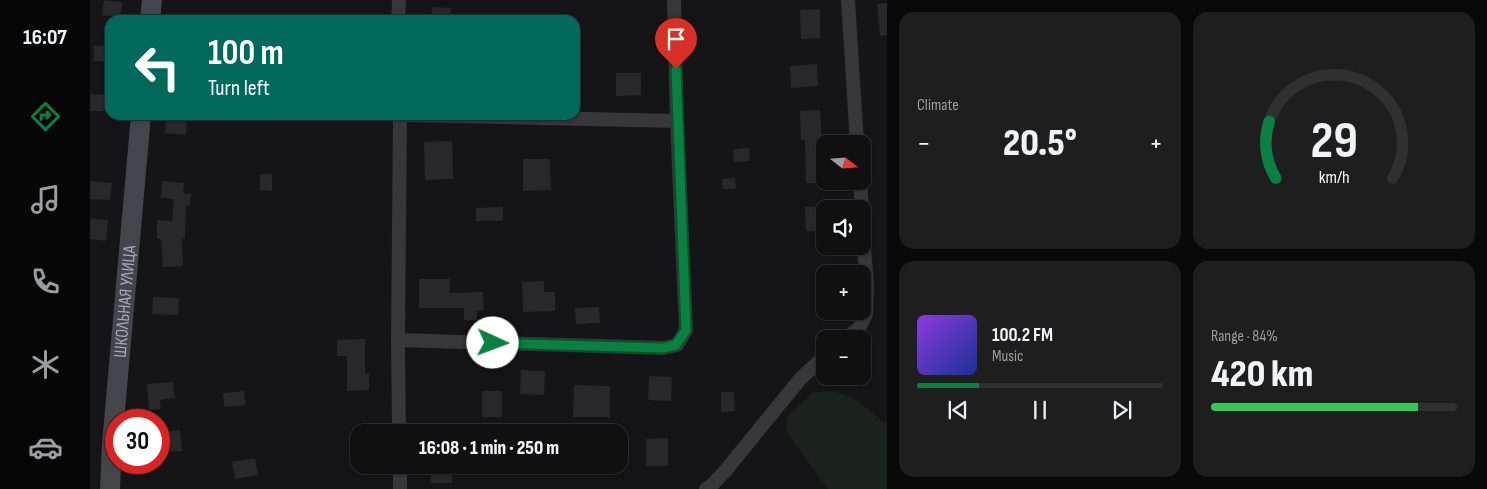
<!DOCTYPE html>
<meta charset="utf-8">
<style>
:root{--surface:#101011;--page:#1e1e1f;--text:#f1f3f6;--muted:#9c9d9f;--line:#303031;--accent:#0b8043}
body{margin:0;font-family:"Sofia Sans Condensed",sans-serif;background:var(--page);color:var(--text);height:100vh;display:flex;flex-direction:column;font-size:19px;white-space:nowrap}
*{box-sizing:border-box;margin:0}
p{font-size:16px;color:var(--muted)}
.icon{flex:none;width:28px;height:28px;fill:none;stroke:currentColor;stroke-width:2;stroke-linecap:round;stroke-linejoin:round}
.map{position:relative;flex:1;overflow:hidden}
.side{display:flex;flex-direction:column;gap:12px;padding:12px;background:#090909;width:600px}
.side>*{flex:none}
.banner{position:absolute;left:15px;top:15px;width:475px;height:105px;border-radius:15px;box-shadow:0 1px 4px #0004,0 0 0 1px var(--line);background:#00695c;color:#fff;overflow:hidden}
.needle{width:32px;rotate:107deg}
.controls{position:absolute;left:726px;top:135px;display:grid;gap:10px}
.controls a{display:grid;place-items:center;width:55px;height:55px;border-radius:10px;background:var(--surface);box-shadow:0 1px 4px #0004,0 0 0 1px var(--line);font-size:25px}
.speed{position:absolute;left:15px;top:409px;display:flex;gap:10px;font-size:25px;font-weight:700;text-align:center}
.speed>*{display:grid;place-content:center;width:65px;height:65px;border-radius:50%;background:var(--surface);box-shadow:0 1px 4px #0004,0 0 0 1px var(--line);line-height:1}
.speed .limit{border:8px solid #d22;background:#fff;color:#111}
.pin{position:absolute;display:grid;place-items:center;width:42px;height:42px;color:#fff;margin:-51px -21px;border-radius:50% 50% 50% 0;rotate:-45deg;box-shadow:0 0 5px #0007}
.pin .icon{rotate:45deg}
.me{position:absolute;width:55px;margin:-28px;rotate:92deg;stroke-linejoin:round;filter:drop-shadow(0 0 4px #0008)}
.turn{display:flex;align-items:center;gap:18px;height:105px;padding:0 20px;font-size:22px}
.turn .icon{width:65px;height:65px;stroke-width:2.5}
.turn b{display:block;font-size:35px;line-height:42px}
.big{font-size:38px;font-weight:800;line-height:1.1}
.side .tile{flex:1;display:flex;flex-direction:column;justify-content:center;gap:8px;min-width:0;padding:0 18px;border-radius:15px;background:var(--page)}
.side .dial{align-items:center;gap:0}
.dial svg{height:130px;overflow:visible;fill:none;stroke:var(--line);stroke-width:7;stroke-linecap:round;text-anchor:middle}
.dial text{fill:var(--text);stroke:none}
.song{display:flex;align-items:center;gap:15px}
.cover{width:60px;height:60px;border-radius:8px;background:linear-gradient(135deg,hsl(270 70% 55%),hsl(230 70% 35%))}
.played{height:5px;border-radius:2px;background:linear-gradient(90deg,var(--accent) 25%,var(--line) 25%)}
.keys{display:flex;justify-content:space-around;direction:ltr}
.heat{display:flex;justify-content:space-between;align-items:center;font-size:28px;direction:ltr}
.charge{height:8px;border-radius:4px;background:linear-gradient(90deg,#34c759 84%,var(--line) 0)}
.side .tiles{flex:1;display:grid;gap:12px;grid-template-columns:repeat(2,1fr)}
.trip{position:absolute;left:260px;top:424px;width:278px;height:50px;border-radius:15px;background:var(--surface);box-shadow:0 1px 4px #0004,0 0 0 1px var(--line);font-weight:800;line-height:50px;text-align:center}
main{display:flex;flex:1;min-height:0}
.tab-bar{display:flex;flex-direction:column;width:90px;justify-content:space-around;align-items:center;background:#060607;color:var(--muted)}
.tab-bar .icon{width:35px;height:35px}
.tab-bar .on{color:var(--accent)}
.tab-bar b{font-size:22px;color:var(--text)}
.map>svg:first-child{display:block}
.green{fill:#1b211d}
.building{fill:#28282b}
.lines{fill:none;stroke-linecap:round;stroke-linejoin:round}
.street{stroke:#36363b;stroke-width:14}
.secondary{stroke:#44454b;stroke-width:20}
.route-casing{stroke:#07532c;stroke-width:12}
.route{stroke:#0b8043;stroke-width:9}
.labels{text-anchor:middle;stroke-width:5;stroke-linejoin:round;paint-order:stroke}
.street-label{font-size:18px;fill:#a7aab6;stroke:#101012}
</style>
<main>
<nav class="tab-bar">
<b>16:07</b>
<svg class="icon on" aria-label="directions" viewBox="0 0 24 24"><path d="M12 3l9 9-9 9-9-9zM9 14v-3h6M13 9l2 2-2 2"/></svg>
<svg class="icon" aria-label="music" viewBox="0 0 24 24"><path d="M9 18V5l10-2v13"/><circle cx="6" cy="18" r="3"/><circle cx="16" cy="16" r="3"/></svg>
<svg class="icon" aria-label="phone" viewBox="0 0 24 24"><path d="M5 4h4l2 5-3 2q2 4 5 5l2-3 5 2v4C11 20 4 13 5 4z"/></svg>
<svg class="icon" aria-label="climate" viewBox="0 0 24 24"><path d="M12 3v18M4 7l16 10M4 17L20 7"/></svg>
<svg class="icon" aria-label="car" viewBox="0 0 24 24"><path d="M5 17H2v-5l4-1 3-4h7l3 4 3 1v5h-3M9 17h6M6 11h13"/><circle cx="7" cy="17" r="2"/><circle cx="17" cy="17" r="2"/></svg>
</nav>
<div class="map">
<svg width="797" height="489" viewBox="0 0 797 489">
<rect width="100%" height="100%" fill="#151517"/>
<!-- green -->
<polygon class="green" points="743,391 765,399 793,421 797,422 797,489 738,489 696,431 698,415 723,393"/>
<!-- building -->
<g class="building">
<polygon points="14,0 32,2 31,17 12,15"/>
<polygon points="797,3 797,35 790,36 787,4"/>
<polygon points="342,7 361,8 360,20 341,20"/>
<polygon points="730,9 730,38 711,39 710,10"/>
<polygon points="4,46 20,46 20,62 3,61"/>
<polygon points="727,64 728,86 701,88 700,66"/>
<polygon points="526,73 551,73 551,95 526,96"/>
<polygon points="0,94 20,95 20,111 0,111"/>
<polygon points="730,110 734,183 716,183 715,140 711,140 710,111"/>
<polygon points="76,116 97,118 96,135 75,133"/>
<polygon points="362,141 363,179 335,180 334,142"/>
<polygon points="659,148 660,161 644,162 643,149"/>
<polygon points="433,159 460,159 461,190 433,191"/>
<polygon points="170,174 182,174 182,191 170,190"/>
<polygon points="645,178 646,189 633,189 632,179"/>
<polygon points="0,181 22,183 20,200 0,199"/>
<polygon points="72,181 94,183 93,193 101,194 100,206 96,205 95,239 92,239 93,266 73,267 71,239 67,239 67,220 82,221 84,199 71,198"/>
<polygon points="734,206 735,231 716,231 715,207"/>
<polygon points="413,207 413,221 386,221 386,208"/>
<polygon points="0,218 18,220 16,241 0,239"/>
<polygon points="329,279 360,279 360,293 393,292 394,310 387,311 387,320 374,320 374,308 329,308"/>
<polygon points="454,281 454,292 465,292 465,311 433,312 432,282"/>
<polygon points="63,297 89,298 88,315 62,314"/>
<polygon points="509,307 510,323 486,324 485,308"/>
<polygon points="275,339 275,374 279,374 279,390 257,391 257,356 247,356 247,340"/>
<polygon points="431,370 455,371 454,395 430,394"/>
<polygon points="559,376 582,377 581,401 558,400"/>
<polygon points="83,382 85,398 70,400 71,409 59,410 57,384"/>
<polygon points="484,385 520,386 520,417 483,417"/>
<polygon points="154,391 155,405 134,407 133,393"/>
<rect x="392" y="391" width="20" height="26"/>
<polygon points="631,392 644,392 645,411 631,412"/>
<polygon points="90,430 92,451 69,453 69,432"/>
<polygon points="578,438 578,466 556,466 556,439"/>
<polygon points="165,458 168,475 145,479 142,462"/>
<polygon points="362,465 362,483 341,483 341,466"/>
</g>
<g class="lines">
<!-- street -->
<g class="street">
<polyline points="758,0 767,144"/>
<polyline points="308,20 309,0"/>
<polyline points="312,115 587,121"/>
<polyline points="770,181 772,209"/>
<polyline points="755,339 769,328 776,314 777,285 772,222"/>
<polyline points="308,340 573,348 587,345 596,330 587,121 584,0"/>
<polyline points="309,432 308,340 310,115"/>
<polyline points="310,465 310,489"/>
<polyline points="616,489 621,486 636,470 711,378 735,356"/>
</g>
<!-- secondary -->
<g class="secondary">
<polyline points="60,20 62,0"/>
<path id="s1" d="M20,489L22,444L51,115"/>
</g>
</g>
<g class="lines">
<!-- route casing -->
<g class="route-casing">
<polyline id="route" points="403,343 573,348 586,345 596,330 586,69"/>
</g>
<!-- route -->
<use href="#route" class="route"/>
</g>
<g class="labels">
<!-- street labels -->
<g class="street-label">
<text dy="6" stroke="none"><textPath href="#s1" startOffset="188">ШКОЛЬНАЯ УЛИЦА</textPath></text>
</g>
</g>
</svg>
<div class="controls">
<a><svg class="needle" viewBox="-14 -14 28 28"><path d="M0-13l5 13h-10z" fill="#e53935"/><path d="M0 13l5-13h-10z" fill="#9c9d9f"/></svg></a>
<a><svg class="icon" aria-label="sound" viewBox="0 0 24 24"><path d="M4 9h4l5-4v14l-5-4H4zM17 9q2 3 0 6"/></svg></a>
<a>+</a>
<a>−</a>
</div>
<div class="speed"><div class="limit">30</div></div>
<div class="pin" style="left:586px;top:69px;background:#d93025"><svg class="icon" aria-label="arrive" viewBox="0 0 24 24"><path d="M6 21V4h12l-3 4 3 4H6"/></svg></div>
<svg class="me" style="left:403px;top:343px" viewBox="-20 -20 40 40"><circle r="19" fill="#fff"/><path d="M0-13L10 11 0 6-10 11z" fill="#0b8043"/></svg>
<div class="trip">16:08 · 1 min · 250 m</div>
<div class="banner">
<div class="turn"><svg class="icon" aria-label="left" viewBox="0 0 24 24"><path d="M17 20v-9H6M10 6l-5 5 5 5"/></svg><div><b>100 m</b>Turn left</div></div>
</div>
</div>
<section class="side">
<div class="tiles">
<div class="tile"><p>Climate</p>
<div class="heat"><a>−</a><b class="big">20.5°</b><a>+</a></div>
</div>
<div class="tile dial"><svg viewBox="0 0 100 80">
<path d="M14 69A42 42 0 1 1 86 69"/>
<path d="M14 69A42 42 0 0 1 10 34" stroke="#0b8043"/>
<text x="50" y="56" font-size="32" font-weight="700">29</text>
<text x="50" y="72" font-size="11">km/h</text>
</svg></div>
<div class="tile">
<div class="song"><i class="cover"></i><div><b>100.2 FM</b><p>Music</p></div></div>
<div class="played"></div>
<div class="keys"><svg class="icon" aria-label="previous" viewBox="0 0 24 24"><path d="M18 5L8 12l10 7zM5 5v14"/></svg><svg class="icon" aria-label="pause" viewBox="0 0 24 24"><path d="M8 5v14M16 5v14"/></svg><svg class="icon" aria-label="next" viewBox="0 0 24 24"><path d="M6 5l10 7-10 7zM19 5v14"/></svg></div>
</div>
<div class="tile"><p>Range · 84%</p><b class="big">420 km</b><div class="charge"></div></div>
</div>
</section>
</main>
